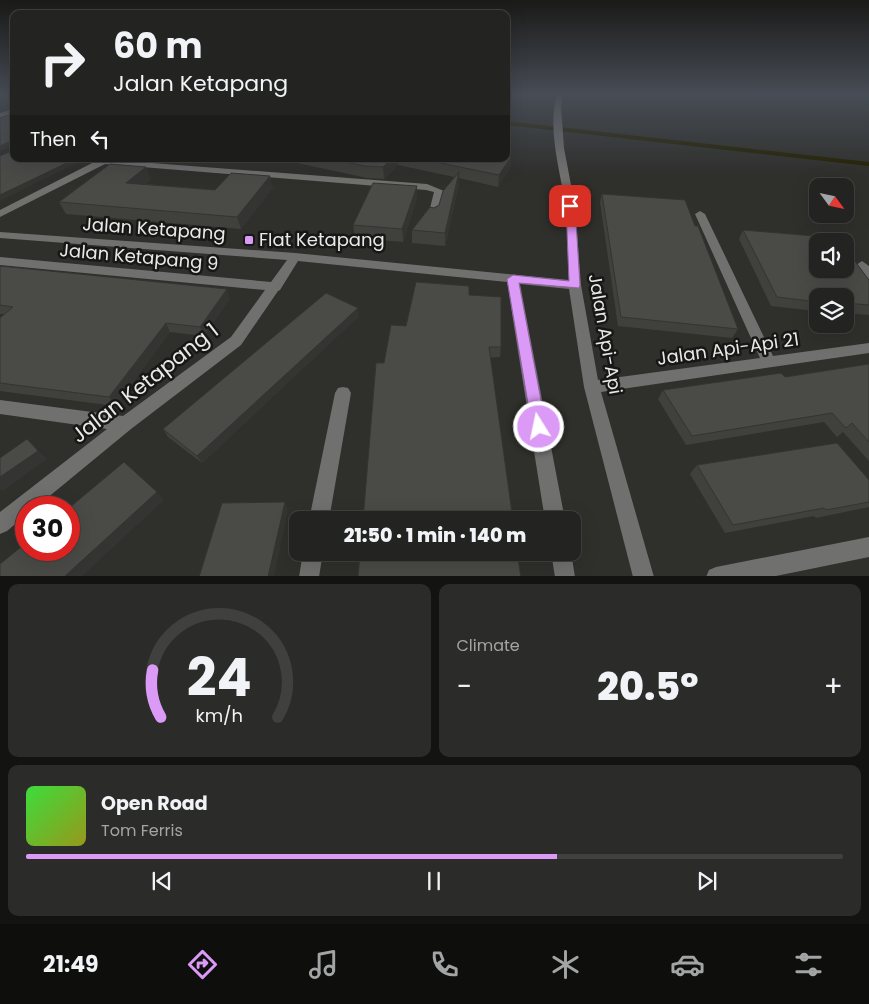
<!DOCTYPE html>
<meta charset="utf-8">
<style>
:root{--surface:#232321;--page:#2b2b2a;--text:#f1f3f6;--muted:#a3a4a5;--line:#40403f;--accent:#da9af6}
body{margin:0;font-family:Poppins,sans-serif;background:var(--page);color:var(--text);height:100vh;display:flex;flex-direction:column;font-size:19px;white-space:nowrap}
*{box-sizing:border-box;margin:0}
p{font-size:16px;color:var(--muted)}
.icon{flex:none;width:28px;height:28px;fill:none;stroke:currentColor;stroke-width:2;stroke-linecap:round;stroke-linejoin:round}
.map{position:relative;height:576px;overflow:hidden}
.sheet{display:flex;flex-direction:column;gap:8px;padding:8px;background:#131312;flex:1}
.sheet>*{flex:none}
.banner{position:absolute;left:10px;top:10px;width:500px;height:152px;border-radius:10px;box-shadow:0 5px 20px #0002,0 0 0 1px var(--line);background:#232321;color:var(--text);overflow:hidden}
.needle{width:32px;rotate:123deg}
.fabs{position:absolute;left:809px;top:178px;display:grid;gap:10px}
.fabs a{display:grid;place-items:center;width:45px;height:45px;border-radius:10px;background:var(--surface);box-shadow:0 5px 20px #0002,0 0 0 1px var(--line);font-size:25px}
.speed{position:absolute;left:15px;top:496px;display:flex;gap:10px;font-size:25px;font-weight:700;text-align:center}
.speed>*{display:grid;place-content:center;width:65px;height:65px;border-radius:50%;background:var(--surface);box-shadow:0 5px 20px #0002,0 0 0 1px var(--line);line-height:1}
.speed .limit{border:8px solid #d22;background:#fff;color:#111}
.pin{position:absolute;display:grid;place-items:center;width:42px;height:42px;color:#fff;margin:-21px;border-radius:10px;box-shadow:0 2px 8px #0006}
.me{position:absolute;width:55px;margin:-28px;rotate:350deg;stroke-linejoin:round;filter:drop-shadow(0 0 4px #0008)}
.turn{display:flex;align-items:center;gap:18px;height:105px;padding:0 20px;font-size:22px}
.turn .icon{width:65px;height:65px;stroke-width:2.5}
.turn b{display:block;font-size:35px;line-height:42px}
.then{display:flex;align-items:center;height:48px;padding:0 20px;background:#0003;gap:10px;font-size:19px}
.big{font-size:38px;font-weight:800;line-height:1.1}
.sheet .widget{flex:1;display:flex;flex-direction:column;justify-content:center;gap:8px;min-width:0;padding:0 18px;border-radius:10px;background:var(--page)}
.sheet .dial{align-items:center;gap:0}
.dial svg{height:130px;overflow:visible;fill:none;stroke:var(--line);stroke-width:7;stroke-linecap:round;text-anchor:middle}
.dial text{fill:var(--text);stroke:none}
.song{display:flex;align-items:center;gap:15px}
.cover{width:60px;height:60px;border-radius:8px;background:linear-gradient(135deg,hsl(120 70% 55%),hsl(60 70% 35%))}
.played{height:5px;border-radius:2px;background:linear-gradient(90deg,var(--accent) 65%,var(--line) 65%)}
.keys{display:flex;justify-content:space-around;direction:ltr}
.heat{display:flex;justify-content:space-between;align-items:center;font-size:28px;direction:ltr}
.sheet .tiles{flex:1;display:grid;gap:8px;grid-template-columns:1fr 1fr}
.widget:last-child{grid-column:span 2}
.trip{position:absolute;left:289px;top:511px;width:292px;height:50px;border-radius:10px;background:var(--surface);box-shadow:0 5px 20px #0002,0 0 0 1px var(--line);font-weight:800;line-height:50px;text-align:center}
.tabs{display:flex;height:80px;justify-content:space-around;align-items:center;background:#0e0e0d;color:var(--muted)}
.tabs .icon{width:35px;height:35px}
.tabs .on{color:var(--accent)}
.tabs b{font-size:22px;color:var(--text)}
.map>svg:first-child{display:block}
.lines{fill:none;stroke-linecap:round;stroke-linejoin:round}
.stream{stroke:#232000;stroke-width:4}
.minor{fill:#70706f;fill-rule:evenodd}
.wall{fill:#40403d}
.shaded-wall{fill:#343432}
.building{fill:#4a4a47;stroke:#343432}
.route{fill:#da9af6;stroke:#8e64a0}
.poi-dot{fill:#da9af6;stroke:#171716;stroke-width:2}
.labels{text-anchor:middle;stroke-width:5;stroke-linejoin:round;paint-order:stroke}
.street-label{font-size:18px;fill:#e9e9e7;stroke:#171716}
.poi-label{font-size:18px;fill:#e9e9e7;stroke:#171716;text-anchor:start}
.near-street-label{font-size:21px;fill:#e9e9e7;stroke:#171716}
</style>
<div class="map">
<svg width="869" height="577" viewBox="0 0 869 577">
<rect width="100%" height="100%" fill="#2f2f2c"/>
<g class="lines">
<!-- stream -->
<polyline class="stream" points="506,123 869,164"/>
<!-- minor -->
<g class="minor">
<path d="M557,94H563L561,106L564,148L575,206L581,285L598,380L760,358L695,214L700,211L705,214L773,356L869,343V353L601,392L654,577H633L584,387L569,289L520,284L565,520H545L507,282L298,261L280,290L278,291L241,345L131,429L35,508H26V515L7,531L0,534V512L107,429L0,414V400L123,416L231,337L265,290L0,265V257L271,282L287,260L0,238V232L295,253L569,280C567,255 568,229 565,204C560,169 547,129 557,94Z"/>
<polygon points="14,109 14,114 0,118 0,113"/>
<polygon points="100,159 427,184 444,191 438,216 433,219 428,216 434,192 426,190 105,164 0,217 0,210"/>
<polygon points="862,261 869,266 869,279 865,278 856,265"/>
<polygon points="343,387 348,388 351,393 329,520 309,520 335,393 338,388"/>
<polygon points="869,537 869,557 771,577 706,577 709,570 716,567"/>
<polygon points="303,552 323,552 319,577 299,577"/>
<polygon points="551,552 571,552 575,577 555,577"/>
</g>
</g>
<!-- wall -->
<g class="wall">
<polygon points="511,157 510,168 498,187 459,178 459,184 445,246 412,243 412,230 434,208 439,205 454,177 398,165 384,179 367,178 288,161 288,159 506,159"/>
<polygon points="151,179 145,184 215,190 273,188 241,229 66,214 59,202"/>
<polygon points="417,186 417,198 403,242 355,238 353,225"/>
<polygon points="602,194 695,226 738,329 732,338 618,326 600,202"/>
<polygon points="743,230 869,280 869,315 845,313 845,296 818,296 818,310 816,311 771,306 739,239"/>
<polygon points="0,266 230,298 204,336 170,332 115,406 0,391 0,318 5,314 0,314"/>
<polygon points="469,295 501,347 500,357 384,363 406,326"/>
<polygon points="359,316 202,463 168,437 163,429"/>
<polygon points="869,364 869,461 843,432 837,437 824,422 686,445 658,399 663,390 785,377"/>
<polygon points="697,465 869,480 869,507 816,518 814,516 725,533 690,474"/>
</g>
<!-- shaded-wall -->
<g class="shaded-wall">
<polygon points="11,141 13,145 0,151 0,146"/>
<polygon points="511,157 510,168 498,187 499,175"/>
<polygon points="75,159 85,159 0,201 0,195"/>
<polygon points="392,159 398,159 398,165 384,179 383,167"/>
<polygon points="146,167 151,179 132,195 126,183"/>
<polygon points="459,172 459,184 445,246 445,233"/>
<polygon points="270,176 273,188 241,229 237,217"/>
<polygon points="417,186 417,198 403,242 402,229"/>
<polygon points="227,289 230,298 204,336 200,327"/>
<polygon points="358,308 359,316 202,463 197,456"/>
<polygon points="166,323 170,332 115,406 109,397"/>
<polygon points="27,439 47,459 3,491 0,489 0,477"/>
<polygon points="157,492 164,500 81,577 64,577"/>
<polygon points="285,502 288,510 274,577 268,577"/>
</g>
<!-- building -->
<g class="building">
<polygon points="14,113 14,159 75,159 0,195 0,156 12,151 13,143 11,141 0,146 0,118"/>
<polygon points="506,156 511,157 499,175 421,159 506,159"/>
<polygon points="331,159 392,159 383,167 365,166"/>
<polygon points="110,164 146,167 126,183 215,190 231,173 270,176 237,217 59,202"/>
<polygon points="459,172 445,233 412,230 430,207 434,208 439,205 443,191"/>
<polygon points="373,183 417,186 402,229 353,225"/>
<polygon points="602,194 685,200 695,226 698,226 738,329 621,317"/>
<polygon points="743,230 838,238 840,241 818,241 818,269 845,269 845,248 869,280 869,305 845,303 845,296 818,296 818,302 777,297"/>
<polygon points="0,266 227,289 200,327 166,323 109,397 0,383 0,318 13,307 0,305"/>
<polygon points="416,282 469,286 469,295 501,297 501,347 489,347 513,520 363,520 376,363 384,363 391,325 406,326"/>
<polygon points="326,293 358,308 197,456 163,429"/>
<polygon points="869,364 869,442 852,423 846,428 832,413 692,436 663,390 781,373 785,377"/>
<polygon points="27,439 38,451 0,477 0,458"/>
<polygon points="837,443 869,480 869,502 826,510 824,508 733,525 697,465"/>
<polygon points="124,462 157,492 64,577 0,577 0,564 26,543 26,550 69,550 69,508"/>
<polygon points="285,502 268,577 199,577 222,503"/>
<polygon points="360,552 517,552 521,577 358,577"/>
</g>
<!-- sky -->
<linearGradient id="sky" x2="0" y2="1"><stop stop-color="#1a1a18"/><stop offset="0.54" stop-color="#474d56"/><stop offset="1" stop-color="#474d56" stop-opacity="0"/></linearGradient>
<rect width="869" height="175" fill="url(#sky)"/>
<!-- route -->
<polygon class="route" points="570,203 575,206 580,285 579,288 519,283 546,427 544,432 539,434 534,432 532,427 507,279 513,275 569,281 566,206"/>
<!-- markers -->
<rect class="poi-dot" x="244" y="235" width="10" height="10" rx="2.5"/>
<g class="labels">
<!-- street labels -->
<g class="street-label">
<text transform="translate(154 229) rotate(4)" y="6">Jalan Ketapang</text>
<text transform="translate(139 257) rotate(5)" y="6">Jalan Ketapang 9</text>
<text transform="translate(605 334) rotate(80)" y="6">Jalan Api-Api</text>
<text transform="translate(728 349) rotate(-8)" y="6">Jalan Api-Api 21</text>
</g>
<!-- poi labels -->
<g class="poi-label">
<text x="259" y="246">Flat Ketapang</text>
</g>
<!-- near-street labels -->
<g class="near-street-label">
<text transform="translate(145 383) rotate(-38)" y="7">Jalan Ketapang 1</text>
</g>
</g>
</svg>
<div class="fabs">
<a><svg class="needle" viewBox="-14 -14 28 28"><path d="M0-13l5 13h-10z" fill="#e53935"/><path d="M0 13l5-13h-10z" fill="#a3a4a5"/></svg></a>
<a><svg class="icon" aria-label="sound" viewBox="0 0 24 24"><path d="M4 9h4l5-4v14l-5-4H4zM17 9q2 3 0 6"/></svg></a>
<a><svg class="icon" aria-label="layers" viewBox="0 0 24 24"><path d="M12 4l9 5-9 5-9-5zM3 14l9 5 9-5"/></svg></a>
</div>
<div class="speed"><div class="limit">30</div></div>
<div class="pin" style="left:570px;top:206px;background:#d93025"><svg class="icon" aria-label="arrive" viewBox="0 0 24 24"><path d="M6 21V4h12l-3 4 3 4H6"/></svg></div>
<svg class="me" style="left:539px;top:427px" viewBox="-20 -20 40 40"><circle r="17" fill="#da9af6" stroke="#fff" stroke-width="3"/><path d="M0-11L8 9 0 5-8 9z" fill="#fff"/></svg>
<div class="trip">21:50 · 1 min · 140 m</div>
<div class="banner">
<div class="turn"><svg class="icon" aria-label="right" viewBox="0 0 24 24"><path d="M7 20v-9h11M14 6l5 5-5 5"/></svg><div><b>60 m</b>Jalan Ketapang</div></div>
<div class="then">Then<svg class="icon" aria-label="left" viewBox="0 0 24 24"><path d="M17 20v-9H6M10 6l-5 5 5 5"/></svg></div>
</div>
</div>
<section class="sheet">
<div class="tiles">
<div class="widget dial"><svg viewBox="0 0 100 80">
<path d="M14 69A42 42 0 1 1 86 69"/>
<path d="M14 69A42 42 0 0 1 9 40" stroke="#da9af6"/>
<text x="50" y="56" font-size="32" font-weight="700">24</text>
<text x="50" y="72" font-size="11">km/h</text>
</svg></div>
<div class="widget"><p>Climate</p>
<div class="heat"><a>−</a><b class="big">20.5°</b><a>+</a></div>
</div>
<div class="widget">
<div class="song"><i class="cover"></i><div><b>Open Road</b><p>Tom Ferris</p></div></div>
<div class="played"></div>
<div class="keys"><svg class="icon" aria-label="previous" viewBox="0 0 24 24"><path d="M18 5L8 12l10 7zM5 5v14"/></svg><svg class="icon" aria-label="pause" viewBox="0 0 24 24"><path d="M8 5v14M16 5v14"/></svg><svg class="icon" aria-label="next" viewBox="0 0 24 24"><path d="M6 5l10 7-10 7zM19 5v14"/></svg></div>
</div>
</div>
</section>
<nav class="tabs">
<b>21:49</b>
<svg class="icon on" aria-label="directions" viewBox="0 0 24 24"><path d="M12 3l9 9-9 9-9-9zM9 14v-3h6M13 9l2 2-2 2"/></svg>
<svg class="icon" aria-label="music" viewBox="0 0 24 24"><path d="M9 18V5l10-2v13"/><circle cx="6" cy="18" r="3"/><circle cx="16" cy="16" r="3"/></svg>
<svg class="icon" aria-label="phone" viewBox="0 0 24 24"><path d="M5 4h4l2 5-3 2q2 4 5 5l2-3 5 2v4C11 20 4 13 5 4z"/></svg>
<svg class="icon" aria-label="climate" viewBox="0 0 24 24"><path d="M12 3v18M4 7l16 10M4 17L20 7"/></svg>
<svg class="icon" aria-label="car" viewBox="0 0 24 24"><path d="M5 17H2v-5l4-1 3-4h7l3 4 3 1v5h-3M9 17h6M6 11h13"/><circle cx="7" cy="17" r="2"/><circle cx="17" cy="17" r="2"/></svg>
<svg class="icon" aria-label="filters" viewBox="0 0 24 24"><path d="M4 7h16M4 17h16"/><circle cx="9" cy="7" r="2"/><circle cx="15" cy="17" r="2"/></svg>
</nav>
